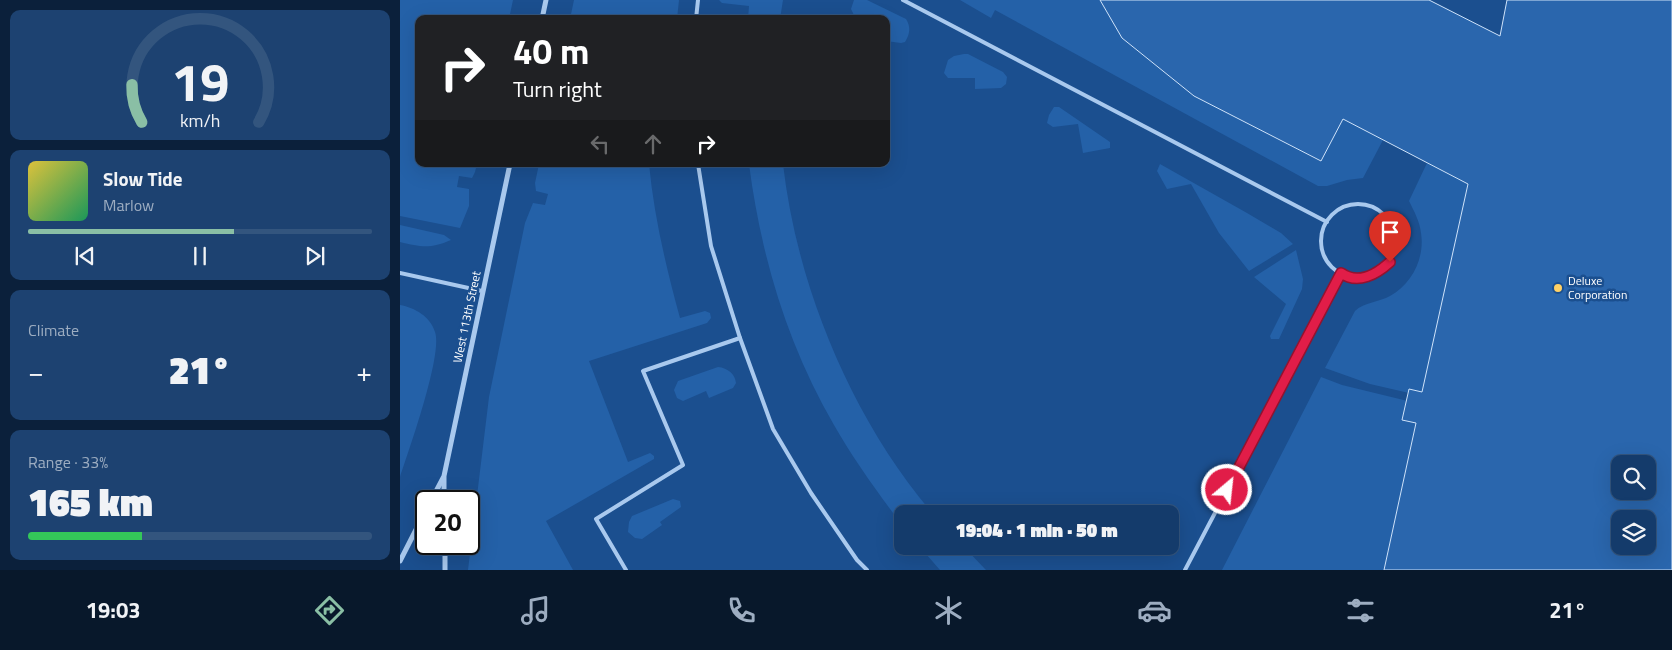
<!DOCTYPE html>
<meta charset="utf-8">
<style>
:root{--surface:#143b6b;--page:#1d4271;--text:#f1f3f6;--muted:#9dadc1;--line:#33557e;--accent:#8abfa5}
body{margin:0;font-family:"Titillium Web",sans-serif;background:var(--page);color:var(--text);height:100vh;display:flex;flex-direction:column;font-size:19px;white-space:nowrap}
*{box-sizing:border-box;margin:0}
p{font-size:16px;color:var(--muted)}
.icon{flex:none;width:28px;height:28px;fill:none;stroke:currentColor;stroke-width:2;stroke-linecap:round;stroke-linejoin:round}
.map{position:relative;flex:1;overflow:hidden}
.drawer{display:flex;flex-direction:column;gap:10px;padding:10px;background:#0b203b;width:400px}
.drawer>*{flex:none}
.banner{position:absolute;left:15px;top:15px;width:475px;height:152px;border-radius:10px;box-shadow:0 5px 20px #0002,0 0 0 1px var(--line);background:#202124;color:#fff;overflow:hidden}
.tools{position:absolute;left:1211px;top:455px;display:grid;gap:10px}
.tools a{display:grid;place-items:center;width:45px;height:45px;border-radius:10px;background:var(--surface);box-shadow:0 5px 20px #0002,0 0 0 1px var(--line);font-size:25px}
.speed{position:absolute;left:15px;top:490px;display:flex;gap:10px;font-size:25px;font-weight:700;text-align:center}
.speed>*{display:grid;place-content:center;width:65px;height:65px;border-radius:50%;background:var(--surface);box-shadow:0 5px 20px #0002,0 0 0 1px var(--line);line-height:1}
.speed .limit{border:2px solid #111;border-radius:8px;background:#fff;color:#111}
.pin{position:absolute;display:grid;place-items:center;width:42px;height:42px;color:#fff;margin:-51px -21px;border-radius:50% 50% 50% 0;rotate:-45deg;box-shadow:0 0 5px #0007}
.pin .icon{rotate:45deg}
.me{position:absolute;width:55px;margin:-28px;rotate:28deg;stroke-linejoin:round;filter:drop-shadow(0 0 4px #0008)}
.turn{display:flex;align-items:center;gap:18px;height:105px;padding:0 15px;font-size:22px}
.turn .icon{width:65px;height:65px;stroke-width:2.5}
.turn b{display:block;font-size:35px;line-height:42px}
.lanes{display:flex;align-items:center;height:48px;padding:0 15px;background:#0003;justify-content:center;gap:25px;direction:ltr}
.lanes .off{opacity:.35}
.big{font-size:38px;font-weight:800;line-height:1.1}
.drawer .tile{flex:1;display:flex;flex-direction:column;justify-content:center;gap:8px;min-width:0;padding:0 18px;border-radius:10px;background:var(--page)}
.drawer .dial{align-items:center;gap:0}
.dial svg{height:130px;overflow:visible;fill:none;stroke:var(--line);stroke-width:7;stroke-linecap:round;text-anchor:middle}
.dial text{fill:var(--text);stroke:none}
.song{display:flex;align-items:center;gap:15px}
.cover{width:60px;height:60px;border-radius:8px;background:linear-gradient(135deg,hsl(50 70% 55%),hsl(150 70% 35%))}
.played{height:5px;border-radius:2px;background:linear-gradient(90deg,var(--accent) 60%,var(--line) 60%)}
.keys{display:flex;justify-content:space-around;direction:ltr}
.heat{display:flex;justify-content:space-between;align-items:center;font-size:28px;direction:ltr}
.charge{height:8px;border-radius:4px;background:linear-gradient(90deg,#34c759 33%,var(--line) 0)}
.trip{position:absolute;left:494px;top:505px;width:285px;height:50px;border-radius:10px;background:var(--surface);box-shadow:0 5px 20px #0002,0 0 0 1px var(--line);font-weight:800;line-height:50px;text-align:center}
.dock{display:flex;height:80px;justify-content:space-around;align-items:center;background:#08182b;color:var(--muted)}
.dock .icon{width:35px;height:35px}
.dock .current{color:var(--accent)}
.dock b{font-size:22px;color:var(--text)}
main{display:flex;flex:1;min-height:0}
.map>svg:first-child{display:block}
.green{fill:#2461a8}
.building{fill:#2a66ad;stroke:#cfe3fa;fill-rule:evenodd}
.lines{fill:none;stroke-linecap:round;stroke-linejoin:round}
.lane{stroke:#a9c9ee;stroke-width:4}
.street{stroke:#a9c9ee;stroke-width:5}
.route-casing{stroke:#92132f;stroke-width:12}
.route{stroke:#e11d48;stroke-width:9}
.poi-dot{fill:#ffd166;stroke:#1b4f8f;stroke-width:2}
.labels{text-anchor:middle;stroke-width:5;stroke-linejoin:round;paint-order:stroke}
.poi-label{font-size:12px;fill:#fff;stroke:#1b4f8f;text-anchor:start}
.street-label{font-size:12px;fill:#fff;stroke:#1b4f8f}
</style>
<main>
<section class="drawer">
<div class="tile dial"><svg viewBox="0 0 100 80">
<path d="M14 69A42 42 0 1 1 86 69"/>
<path d="M14 69A42 42 0 0 1 8 46" stroke="#8abfa5"/>
<text x="50" y="56" font-size="32" font-weight="700">19</text>
<text x="50" y="72" font-size="11">km/h</text>
</svg></div>
<div class="tile">
<div class="song"><i class="cover"></i><div><b>Slow Tide</b><p>Marlow</p></div></div>
<div class="played"></div>
<div class="keys"><svg class="icon" aria-label="previous" viewBox="0 0 24 24"><path d="M18 5L8 12l10 7zM5 5v14"/></svg><svg class="icon" aria-label="pause" viewBox="0 0 24 24"><path d="M8 5v14M16 5v14"/></svg><svg class="icon" aria-label="next" viewBox="0 0 24 24"><path d="M6 5l10 7-10 7zM19 5v14"/></svg></div>
</div>
<div class="tile"><p>Climate</p>
<div class="heat"><a>−</a><b class="big">21°</b><a>+</a></div>
</div>
<div class="tile"><p>Range · 33%</p><b class="big">165 km</b><div class="charge"></div></div>
</section>
<div class="map">
<svg width="1272" height="570" viewBox="0 0 1272 570">
<rect width="100%" height="100%" fill="#1b4f8f"/>
<!-- green -->
<g class="green">
<polygon points="0,0 113,0 109,19 19,19 19,164 77,164 75,172 72,178 59,176 57,187 69,189 69,206 60,228 0,216"/>
<polygon points="174,0 279,0 277,19 170,19"/>
<polygon points="319,0 383,0 380,19 348,19 349,6 322,3"/>
<path d="M454,0H467L506,19C511,27 510,34 505,42L501,43L486,41V19L454,15L451,9Z"/>
<polygon points="560,0 700,0 722,38 794,96 920,161 943,119 983,140 963,178 947,180 927,186 918,186 595,10 591,18"/>
<polygon points="564,54 568,54 603,72 607,77 606,84 601,88 575,89 575,78 548,78 544,73 548,60 554,56"/>
<polygon points="654,107 659,107 710,142 710,148 683,153 678,124 653,127 647,123 649,115"/>
<path d="M1027,163L1068,184L1022,396L970,384L925,368L955,311C964,302 980,302 990,296C1012,284 1025,258 1021,233C1020,222 1014,211 1009,201Z"/>
<path d="M139,164H249C254,216 266,267 280,318L305,311L310,313L311,318L307,323L189,361L228,462L250,453L254,456V459L146,521L173,570H68L89,397L125,223L133,203L145,205L148,194L136,191L135,183Z"/>
<path d="M349,164H383C397,287 452,419 533,514H502V525C478,493 454,460 434,425C387,344 361,256 349,164Z"/>
<polygon points="760,164 847,213 881,233 893,244 849,271 819,233 791,184 767,189 757,171"/>
<path d="M0,225L44,235L51,240C30,249 21,247 0,242Z"/>
<polygon points="896,250 903,279 902,289 879,339 871,339 870,336 886,304 854,277"/>
<path d="M0,305C15,308 30,316 35,332C43,354 9,450 0,477Z"/>
<path d="M318,367C328,368 335,374 336,383L333,388L309,398L306,391L283,401L277,398L274,390L278,381Z"/>
<polygon points="921,377 942,385 1020,404 984,570 822,570"/>
<polygon points="273,499 280,501 281,507 260,522 262,525 242,539 235,538 228,532 229,522 232,516"/>
<polygon points="519,546 563,546 586,570 540,570"/>
</g>
<!-- building -->
<path class="building" d="M700,0H1029L1100,36L1107,0H1272V570H984L1016,423L1002,420L1009,389L1022,392L1068,184L943,119L921,161L794,96L722,38ZM1220,464H1248V491H1220ZM1220,519H1248V546H1220Z"/>
<g class="lines">
<!-- lane -->
<g class="lane">
<polyline points="503,0 927,222"/>
<polyline points="296,19 298,0"/>
<polyline points="298,164 311,246 340,338 373,429 411,493 457,560 467,570"/>
<circle cx="958" cy="241" r="37"/>
<polyline points="0,273 82,291"/>
<polyline points="226,570 196,519 283,465 243,371 340,338"/>
<polyline points="785,570 941,273"/>
</g>
<!-- street -->
<g class="street">
<polyline points="142,19 146,0"/>
<polyline points="31,501 43,478"/>
<polyline points="44,501 44,476 110,164"/>
<polyline points="45,544 45,570"/>
<polyline points="0,561 26,510"/>
</g>
</g>
<g class="lines">
<!-- route casing -->
<g class="route-casing">
<path id="route" d="M827,490L941,273C958,285 977,274 990,262"/>
</g>
<!-- route -->
<use href="#route" class="route"/>
</g>
<!-- markers -->
<circle class="poi-dot" cx="1158" cy="288" r="5"/>
<g class="labels">
<!-- poi labels -->
<g class="poi-label">
<text x="1168" y="285">Deluxe<tspan x="1168" dy="14">Corporation</tspan></text>
</g>
<!-- street labels -->
<g class="street-label">
<text transform="translate(67 317) rotate(-78)" y="4">West 113th Street</text>
</g>
</g>
</svg>
<div class="tools">
<a><svg class="icon" aria-label="search" viewBox="0 0 24 24"><circle cx="10" cy="10" r="6"/><path d="M15 15l6 6"/></svg></a>
<a><svg class="icon" aria-label="layers" viewBox="0 0 24 24"><path d="M12 4l9 5-9 5-9-5zM3 14l9 5 9-5"/></svg></a>
</div>
<div class="speed"><div class="limit">20</div></div>
<div class="pin" style="left:990px;top:262px;background:#d93025"><svg class="icon" aria-label="arrive" viewBox="0 0 24 24"><path d="M6 21V4h12l-3 4 3 4H6"/></svg></div>
<svg class="me" style="left:827px;top:490px" viewBox="-20 -20 40 40"><circle r="17" fill="#e11d48" stroke="#fff" stroke-width="3"/><path d="M0-11L8 9 0 5-8 9z" fill="#fff"/></svg>
<div class="trip">19:04 · 1 min · 50 m</div>
<div class="banner">
<div class="turn"><svg class="icon" aria-label="right" viewBox="0 0 24 24"><path d="M7 20v-9h11M14 6l5 5-5 5"/></svg><div><b>40 m</b>Turn right</div></div>
<div class="lanes"><svg class="icon off" aria-label="left" viewBox="0 0 24 24"><path d="M17 20v-9H6M10 6l-5 5 5 5"/></svg><svg class="icon off" aria-label="ahead" viewBox="0 0 24 24"><path d="M12 20V5M6 11l6-6 6 6"/></svg><svg class="icon" aria-label="right" viewBox="0 0 24 24"><path d="M7 20v-9h11M14 6l5 5-5 5"/></svg></div>
</div>
</div>
</main>
<nav class="dock">
<b>19:03</b>
<svg class="icon current" aria-label="directions" viewBox="0 0 24 24"><path d="M12 3l9 9-9 9-9-9zM9 14v-3h6M13 9l2 2-2 2"/></svg>
<svg class="icon" aria-label="music" viewBox="0 0 24 24"><path d="M9 18V5l10-2v13"/><circle cx="6" cy="18" r="3"/><circle cx="16" cy="16" r="3"/></svg>
<svg class="icon" aria-label="phone" viewBox="0 0 24 24"><path d="M5 4h4l2 5-3 2q2 4 5 5l2-3 5 2v4C11 20 4 13 5 4z"/></svg>
<svg class="icon" aria-label="climate" viewBox="0 0 24 24"><path d="M12 3v18M4 7l16 10M4 17L20 7"/></svg>
<svg class="icon" aria-label="car" viewBox="0 0 24 24"><path d="M5 17H2v-5l4-1 3-4h7l3 4 3 1v5h-3M9 17h6M6 11h13"/><circle cx="7" cy="17" r="2"/><circle cx="17" cy="17" r="2"/></svg>
<svg class="icon" aria-label="filters" viewBox="0 0 24 24"><path d="M4 7h16M4 17h16"/><circle cx="9" cy="7" r="2"/><circle cx="15" cy="17" r="2"/></svg>
<b>21°</b>
</nav>
